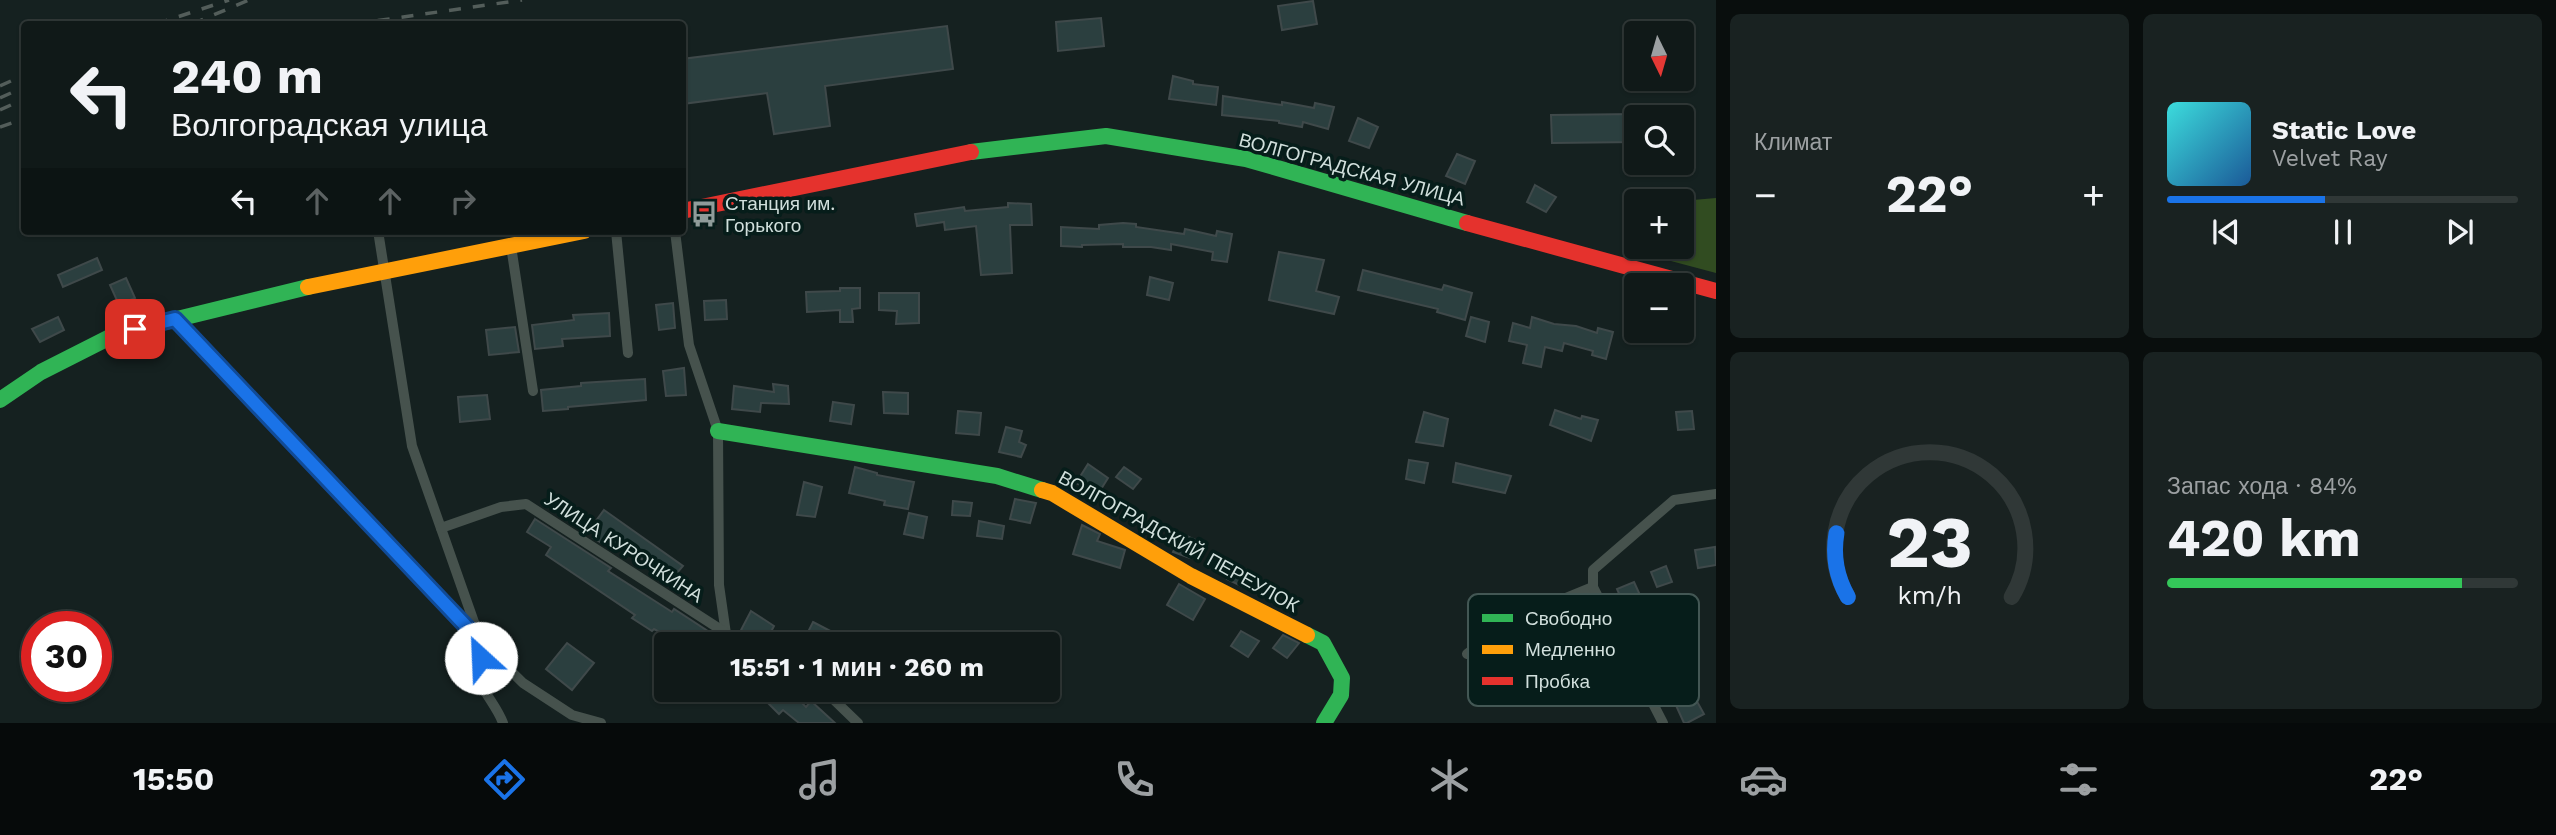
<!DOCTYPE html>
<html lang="ru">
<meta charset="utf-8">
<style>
:root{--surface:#101918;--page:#192221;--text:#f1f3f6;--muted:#9ca0a2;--line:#303837;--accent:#1a73e8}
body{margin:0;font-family:"Work Sans",sans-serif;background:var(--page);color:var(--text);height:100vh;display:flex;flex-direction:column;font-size:26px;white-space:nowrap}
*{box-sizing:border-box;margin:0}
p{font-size:23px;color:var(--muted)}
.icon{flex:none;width:38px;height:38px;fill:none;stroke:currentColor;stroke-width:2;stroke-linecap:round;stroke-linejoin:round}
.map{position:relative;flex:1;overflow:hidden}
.panel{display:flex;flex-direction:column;gap:14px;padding:14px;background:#090e0d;width:840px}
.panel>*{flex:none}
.banner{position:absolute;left:21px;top:21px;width:665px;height:214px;border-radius:7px;box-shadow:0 2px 5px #0004,0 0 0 2px var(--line);background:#101918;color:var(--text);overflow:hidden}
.needle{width:46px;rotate:175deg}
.buttons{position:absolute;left:1624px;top:21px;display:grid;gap:14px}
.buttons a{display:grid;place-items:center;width:70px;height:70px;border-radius:7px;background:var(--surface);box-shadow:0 2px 5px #0004,0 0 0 2px var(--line);font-size:35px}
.speed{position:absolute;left:21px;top:611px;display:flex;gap:14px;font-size:35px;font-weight:700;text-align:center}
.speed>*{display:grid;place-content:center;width:91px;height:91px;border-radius:50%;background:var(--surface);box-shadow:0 2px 5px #0004,0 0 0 2px var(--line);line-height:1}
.speed .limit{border:10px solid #d22;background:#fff;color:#111}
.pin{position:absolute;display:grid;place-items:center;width:60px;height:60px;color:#fff;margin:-30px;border-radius:14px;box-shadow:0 4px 10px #0006}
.me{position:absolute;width:77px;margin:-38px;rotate:335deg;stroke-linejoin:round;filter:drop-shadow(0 0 5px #0008)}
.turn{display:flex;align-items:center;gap:24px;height:147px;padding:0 35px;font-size:32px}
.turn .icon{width:91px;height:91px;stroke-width:2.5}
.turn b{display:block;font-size:49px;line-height:60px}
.lanes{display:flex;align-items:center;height:66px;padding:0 35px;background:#0003;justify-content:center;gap:35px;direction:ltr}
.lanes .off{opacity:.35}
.big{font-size:52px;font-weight:700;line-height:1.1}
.panel .widget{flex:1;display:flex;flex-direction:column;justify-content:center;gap:10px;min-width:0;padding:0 24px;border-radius:10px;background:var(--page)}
.panel .dial{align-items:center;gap:0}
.dial svg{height:182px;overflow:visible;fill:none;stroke:var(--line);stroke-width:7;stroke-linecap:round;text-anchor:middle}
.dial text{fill:var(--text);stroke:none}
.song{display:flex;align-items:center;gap:21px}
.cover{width:84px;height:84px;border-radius:10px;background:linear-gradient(135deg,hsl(180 70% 55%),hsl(210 70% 35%))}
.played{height:7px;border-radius:4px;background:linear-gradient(90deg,var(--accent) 45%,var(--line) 45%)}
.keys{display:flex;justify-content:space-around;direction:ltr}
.heat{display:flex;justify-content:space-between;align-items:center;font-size:38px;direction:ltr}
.charge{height:10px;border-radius:5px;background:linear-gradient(90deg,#34c759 84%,var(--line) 0)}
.panel .tiles{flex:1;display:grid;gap:14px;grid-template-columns:repeat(2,1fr)}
.trip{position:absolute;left:654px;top:632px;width:406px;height:70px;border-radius:7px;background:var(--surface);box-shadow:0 2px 5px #0004,0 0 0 2px var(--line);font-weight:700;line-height:70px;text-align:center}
.menu{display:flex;height:112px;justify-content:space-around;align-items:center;background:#060a0a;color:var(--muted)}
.menu .icon{width:49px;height:49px}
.menu .active{color:var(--accent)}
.menu b{font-size:32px;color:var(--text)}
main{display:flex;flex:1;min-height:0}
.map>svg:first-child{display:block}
.green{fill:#314c21}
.building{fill:#2b3f3f;stroke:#3f494a;stroke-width:2}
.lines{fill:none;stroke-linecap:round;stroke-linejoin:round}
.street{stroke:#46524d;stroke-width:10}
.fast{stroke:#30b455;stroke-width:16}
.slow{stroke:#ff9f0a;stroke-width:16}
.jam{stroke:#e5322d;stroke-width:16}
.rail{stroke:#535d5a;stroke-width:3.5;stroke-dasharray:12 12;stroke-linecap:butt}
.route-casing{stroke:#114b97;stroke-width:18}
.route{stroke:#1a73e8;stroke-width:12}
.labels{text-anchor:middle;stroke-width:7;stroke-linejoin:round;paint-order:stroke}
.street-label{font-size:19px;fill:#d1dfdc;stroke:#061d1a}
.poi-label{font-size:19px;fill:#d1dfdc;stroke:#061d1a;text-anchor:start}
.key{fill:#061d1a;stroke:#435754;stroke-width:2}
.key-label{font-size:19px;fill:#d1dfdc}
</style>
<main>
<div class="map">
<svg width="1716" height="723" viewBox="0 0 1716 723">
<rect width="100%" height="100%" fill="#152120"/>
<!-- green -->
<polygon class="green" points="1634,188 1681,201 1636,201 1636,247 1682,247 1681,201 1716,198 1716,273 1622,248"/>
<!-- building -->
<g class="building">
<polygon points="1313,1 1317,24 1282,30 1278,6"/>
<polygon points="1101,18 1104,46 1058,51 1056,22"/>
<polygon points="947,26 953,69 825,86 830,126 774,134 767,93 682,104 682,59"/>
<polygon points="1173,76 1193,81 1193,84 1218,87 1216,105 1169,99"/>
<polygon points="1223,96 1282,105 1282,102 1314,108 1315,103 1334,107 1328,129 1303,122 1302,127 1279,123 1279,121 1222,115"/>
<polygon points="1636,114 1636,142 1552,143 1551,115"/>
<polygon points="1358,118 1378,127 1369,148 1349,141"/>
<polygon points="1457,154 1475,161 1465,184 1446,176"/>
<polygon points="1535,185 1556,197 1546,212 1527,202"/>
<polygon points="1008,203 1031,204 1032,225 1010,225 1012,273 981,275 976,226 945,230 944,222 917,226 915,214 964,207 965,211 1008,207"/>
<polygon points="1123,223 1136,224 1136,227 1184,234 1185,229 1216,236 1217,231 1232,234 1227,262 1212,260 1213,252 1171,244 1171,250 1151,247 1123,247 1123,244 1082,245 1082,247 1061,246 1061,227 1099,229 1099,225"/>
<polygon points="1279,252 1324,260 1316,291 1339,297 1334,314 1269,300"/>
<polygon points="97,258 102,270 63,287 58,275"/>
<polygon points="1363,270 1442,290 1444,285 1472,293 1465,320 1437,312 1438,309 1358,290"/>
<polygon points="1150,277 1173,283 1169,300 1147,295"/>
<polygon points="126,278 135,298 119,305 110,285"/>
<polygon points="840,288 860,288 860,308 852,309 853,322 840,322 840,310 807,312 806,292 840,291"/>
<polygon points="879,293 919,293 919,323 896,324 897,311 879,310"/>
<polygon points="726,300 727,319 705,320 704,301"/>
<polygon points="673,303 675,328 659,330 656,305"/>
<polygon points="609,313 610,336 562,339 563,346 535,349 532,325 574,320 573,315"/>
<polygon points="58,317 64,330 40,342 32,329"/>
<polygon points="1471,317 1489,322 1485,342 1466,336"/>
<polygon points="1532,317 1554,324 1576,326 1597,333 1598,328 1613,332 1606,359 1592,355 1593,351 1564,343 1562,351 1545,347 1541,367 1523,363 1527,345 1509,341 1513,323 1530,328"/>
<polygon points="515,327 519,352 489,355 486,330"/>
<polygon points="684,368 686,395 666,396 663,371"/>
<polygon points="645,379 646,400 568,407 568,409 543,411 541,390 581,386 581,383"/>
<polygon points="773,384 788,386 789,404 761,403 760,412 732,409 734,386 774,392"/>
<polygon points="883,392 908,393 908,414 884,413"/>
<polygon points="487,395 490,419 460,422 458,397"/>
<polygon points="833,402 854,405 851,424 830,421"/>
<polygon points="1555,410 1581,419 1582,416 1598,420 1591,441 1550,425"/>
<polygon points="958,411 981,413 979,435 956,433"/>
<polygon points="1692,411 1694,429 1678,430 1676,412"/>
<polygon points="1424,412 1448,419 1443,446 1416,442"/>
<polygon points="1006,427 1022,431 1019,442 1026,445 1021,457 999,452"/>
<polygon points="1409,460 1428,463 1424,483 1406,479"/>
<polygon points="1456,463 1511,476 1505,493 1453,482"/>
<polygon points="1088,464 1108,478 1098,494 1076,483"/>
<polygon points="855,467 877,473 877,475 914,482 908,509 884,505 885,501 849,493"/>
<polygon points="1124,467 1141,479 1133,489 1116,477"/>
<polygon points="804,482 822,487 815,517 797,515"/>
<polygon points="1015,499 1036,503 1030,523 1010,519"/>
<polygon points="953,501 972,503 970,516 952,515"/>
<polygon points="604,510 683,566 670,581 651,568 653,566 609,540 605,545 593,538 596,533 590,529"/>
<polygon points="909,513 927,517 923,538 904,534"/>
<polygon points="535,519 611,568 608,571 672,612 674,609 720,639 716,644 691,644 683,638 680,643 654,629 652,631 632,618 635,615 546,555 551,547 527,532"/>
<polygon points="979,521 1004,526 1002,539 977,536"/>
<polygon points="1082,525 1100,534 1097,541 1125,550 1120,568 1073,554"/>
<polygon points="1182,534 1198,541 1190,558 1173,552"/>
<polygon points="1715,547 1716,565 1698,568 1695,550"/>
<polygon points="1235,564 1251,572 1243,587 1227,579"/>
<polygon points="1666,566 1672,582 1657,587 1651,572"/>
<polygon points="1634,582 1640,595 1623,603 1617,589"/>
<polygon points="1179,584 1205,599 1193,620 1167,605"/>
<polygon points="751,611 774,626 765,643 741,630"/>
<polygon points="813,622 840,636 836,644 802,644"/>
<polygon points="1241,631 1259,641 1248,657 1231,646"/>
<polygon points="1283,635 1299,643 1287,658 1273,648"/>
<polygon points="567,643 594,663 572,690 546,669"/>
<polygon points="1672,651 1677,661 1675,662 1704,714 1687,723 1684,723 1674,701 1679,699 1657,657"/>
<polygon points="755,690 789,690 806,707 811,701 835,723 799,723 783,710 779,714"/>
</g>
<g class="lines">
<!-- street -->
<g class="street">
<polyline points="616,231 628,353"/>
<polyline points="675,231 689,345 718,431 719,585 726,634"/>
<path d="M379,237L412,446L481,642C481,657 478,680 486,693C492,703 499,712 503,723"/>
<polyline points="511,246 533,391"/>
<polyline points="175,319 456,617 523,683 572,715 601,723"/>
<polyline points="441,528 501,507 526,504 743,644"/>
<polyline points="1467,654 1510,621 1593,587"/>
<polyline points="818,690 832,698 858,723"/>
<polyline points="1663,723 1593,587 1593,570 1674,500 1716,494"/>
</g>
<!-- fast -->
<g class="fast">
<polyline points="971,152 1106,136 1246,159 1467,223"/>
<polyline points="0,400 41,372 116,334 308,287"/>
<polyline points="718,431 997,476 1042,490"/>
<polyline points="1307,635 1323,643 1342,678 1341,695 1324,723"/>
</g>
<!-- slow -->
<g class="slow">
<polyline points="308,287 584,231"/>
<polyline points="1042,490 1052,493 1191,576 1307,635"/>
</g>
<!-- jam -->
<g class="jam">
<polyline points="682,211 971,152"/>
<polyline points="1467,223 1716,291"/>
</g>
<!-- rail -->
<g class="rail">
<polyline points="156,24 229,0"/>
<polyline points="192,24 249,0"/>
<polyline points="354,24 522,0"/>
<polyline points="0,86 24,75"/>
<polyline points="0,98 24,87"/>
<polyline points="0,110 24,99"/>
<polyline points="0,127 24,119"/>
</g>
</g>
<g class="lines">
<!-- route casing -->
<g class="route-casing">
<polyline id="route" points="135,329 175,319 481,642 481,658"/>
</g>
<!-- route -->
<use href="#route" class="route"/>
</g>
<!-- icons -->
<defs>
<g id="bus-bare" transform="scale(2.1)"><path d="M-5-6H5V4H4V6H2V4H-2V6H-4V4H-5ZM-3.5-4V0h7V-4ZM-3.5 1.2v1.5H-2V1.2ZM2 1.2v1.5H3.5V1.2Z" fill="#8f9c9a" stroke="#061d1a" stroke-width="2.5" paint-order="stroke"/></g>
</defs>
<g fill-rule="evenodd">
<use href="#bus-bare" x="704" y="214"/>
</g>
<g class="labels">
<!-- street labels -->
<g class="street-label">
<text transform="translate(1352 169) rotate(15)" y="7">ВОЛГОГРАДСКАЯ УЛИЦА</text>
<text transform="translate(1179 541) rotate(29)" y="7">ВОЛГОГРАДСКИЙ ПЕРЕУЛОК</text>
<text transform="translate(624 547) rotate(33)" y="7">УЛИЦА КУРОЧКИНА</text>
</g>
<!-- poi labels -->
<g class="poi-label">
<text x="725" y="210">Станция им.<tspan x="725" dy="22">Горького</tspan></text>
</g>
</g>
<!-- legend -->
<rect x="1468" y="594" width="231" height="112" rx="10" class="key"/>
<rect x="1482" y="614" width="31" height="8" fill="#30b455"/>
<rect x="1482" y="645" width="31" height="9" fill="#ff9f0a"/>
<rect x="1482" y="677" width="31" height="8" fill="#e5322d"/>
<g class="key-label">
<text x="1525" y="625">Свободно</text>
<text x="1525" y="656">Медленно</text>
<text x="1525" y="688">Пробка</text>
</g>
</svg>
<div class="buttons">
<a><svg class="needle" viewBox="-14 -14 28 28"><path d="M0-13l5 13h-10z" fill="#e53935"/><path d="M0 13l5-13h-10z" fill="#9ca0a2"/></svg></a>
<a><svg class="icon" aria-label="search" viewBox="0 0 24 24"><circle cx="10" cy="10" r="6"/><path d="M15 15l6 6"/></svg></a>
<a>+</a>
<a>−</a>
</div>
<div class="speed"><div class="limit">30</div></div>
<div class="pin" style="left:135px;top:329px;background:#d93025"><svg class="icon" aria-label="arrive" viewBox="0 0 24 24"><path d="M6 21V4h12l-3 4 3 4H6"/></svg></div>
<svg class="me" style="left:481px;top:658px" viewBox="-20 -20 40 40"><circle r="19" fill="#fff"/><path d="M0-13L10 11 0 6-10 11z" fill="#1a73e8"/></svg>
<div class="trip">15:51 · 1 мин · 260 m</div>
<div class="banner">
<div class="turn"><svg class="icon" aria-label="left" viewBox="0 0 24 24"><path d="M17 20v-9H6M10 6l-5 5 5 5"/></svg><div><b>240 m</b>Волгоградская улица</div></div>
<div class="lanes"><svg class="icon" aria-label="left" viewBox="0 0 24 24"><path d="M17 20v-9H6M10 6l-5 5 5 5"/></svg><svg class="icon off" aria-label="ahead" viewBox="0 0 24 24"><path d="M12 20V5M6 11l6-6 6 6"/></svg><svg class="icon off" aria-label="ahead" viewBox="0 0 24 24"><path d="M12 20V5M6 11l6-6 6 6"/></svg><svg class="icon off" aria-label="right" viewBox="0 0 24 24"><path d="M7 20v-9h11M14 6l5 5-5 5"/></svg></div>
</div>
</div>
<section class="panel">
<div class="tiles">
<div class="widget"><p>Климат</p>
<div class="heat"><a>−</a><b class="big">22°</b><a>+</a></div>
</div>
<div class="widget">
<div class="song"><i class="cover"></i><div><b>Static Love</b><p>Velvet Ray</p></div></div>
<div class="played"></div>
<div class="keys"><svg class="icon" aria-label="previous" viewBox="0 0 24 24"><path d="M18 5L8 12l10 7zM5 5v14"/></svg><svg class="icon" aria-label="pause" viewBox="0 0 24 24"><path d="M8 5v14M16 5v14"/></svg><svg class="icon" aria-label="next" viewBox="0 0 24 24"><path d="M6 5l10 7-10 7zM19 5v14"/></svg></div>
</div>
<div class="widget dial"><svg viewBox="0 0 100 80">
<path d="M14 69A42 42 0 1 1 86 69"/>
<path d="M14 69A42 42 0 0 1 9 41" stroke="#1a73e8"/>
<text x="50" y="56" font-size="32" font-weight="700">23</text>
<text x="50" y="72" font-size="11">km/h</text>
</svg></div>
<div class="widget"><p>Запас хода · 84%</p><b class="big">420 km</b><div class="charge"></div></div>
</div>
</section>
</main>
<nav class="menu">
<b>15:50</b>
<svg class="icon active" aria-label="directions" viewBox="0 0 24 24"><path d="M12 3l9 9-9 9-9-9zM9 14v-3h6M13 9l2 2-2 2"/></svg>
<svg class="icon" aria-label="music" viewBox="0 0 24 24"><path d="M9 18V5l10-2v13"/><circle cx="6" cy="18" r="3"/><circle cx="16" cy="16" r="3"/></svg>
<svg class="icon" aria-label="phone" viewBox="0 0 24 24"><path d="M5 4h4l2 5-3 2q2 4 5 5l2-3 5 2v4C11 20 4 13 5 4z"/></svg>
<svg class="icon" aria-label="climate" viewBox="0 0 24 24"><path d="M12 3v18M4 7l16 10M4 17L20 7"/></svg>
<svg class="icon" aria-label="car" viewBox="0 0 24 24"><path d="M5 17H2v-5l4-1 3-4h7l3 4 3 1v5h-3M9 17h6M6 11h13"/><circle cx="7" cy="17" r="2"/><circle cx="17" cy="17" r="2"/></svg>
<svg class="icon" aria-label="filters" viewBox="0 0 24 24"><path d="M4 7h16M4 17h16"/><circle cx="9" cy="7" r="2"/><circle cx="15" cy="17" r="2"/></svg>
<b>22°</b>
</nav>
